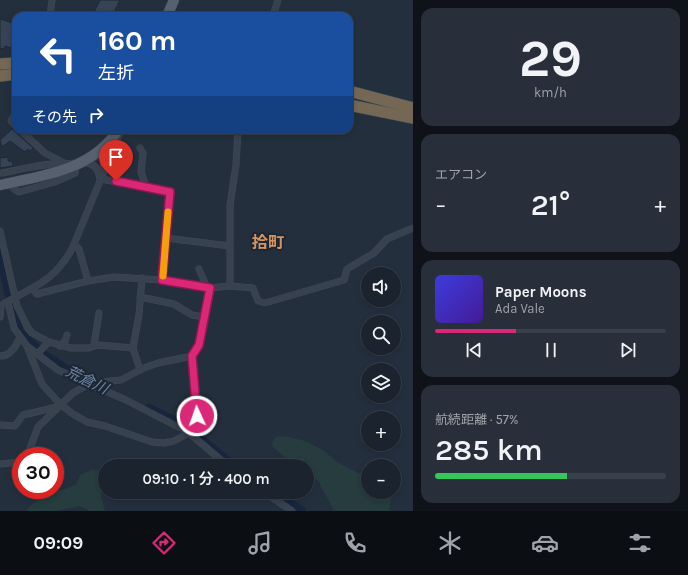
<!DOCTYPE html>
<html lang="ja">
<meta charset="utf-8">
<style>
:root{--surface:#1b232e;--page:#282f3a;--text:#f1f3f6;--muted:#a0a4aa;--line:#39404a;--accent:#db2777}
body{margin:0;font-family:Karla,"Noto Sans JP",sans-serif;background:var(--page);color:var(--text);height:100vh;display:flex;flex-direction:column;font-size:15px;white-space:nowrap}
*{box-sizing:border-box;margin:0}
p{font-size:13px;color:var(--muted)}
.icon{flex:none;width:22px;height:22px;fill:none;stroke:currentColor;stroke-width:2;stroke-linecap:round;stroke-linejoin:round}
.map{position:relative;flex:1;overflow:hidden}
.drawer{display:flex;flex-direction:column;gap:8px;padding:8px;background:#0f1319;width:275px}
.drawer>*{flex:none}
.hud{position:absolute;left:12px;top:12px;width:341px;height:122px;border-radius:12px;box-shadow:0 2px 6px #0003,0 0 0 1px var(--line);background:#1a4fa0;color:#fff;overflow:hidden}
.controls{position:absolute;left:361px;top:267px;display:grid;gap:8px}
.controls a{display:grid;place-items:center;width:40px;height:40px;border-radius:50%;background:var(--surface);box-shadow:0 2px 6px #0003,0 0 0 1px var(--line);font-size:20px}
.speed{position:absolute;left:12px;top:447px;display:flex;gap:8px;font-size:20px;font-weight:700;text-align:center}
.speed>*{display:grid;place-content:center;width:52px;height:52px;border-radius:50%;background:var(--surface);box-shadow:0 2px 6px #0003,0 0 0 1px var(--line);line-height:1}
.speed .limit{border:6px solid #d22;background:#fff;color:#111}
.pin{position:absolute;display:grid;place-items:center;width:34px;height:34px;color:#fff;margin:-41px -17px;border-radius:50% 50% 50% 0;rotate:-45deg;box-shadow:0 0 4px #0007}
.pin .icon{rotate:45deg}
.me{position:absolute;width:44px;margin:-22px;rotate:357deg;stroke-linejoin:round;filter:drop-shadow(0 0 3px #0008)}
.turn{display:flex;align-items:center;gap:14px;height:84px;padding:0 20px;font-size:18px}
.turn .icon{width:52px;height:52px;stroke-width:2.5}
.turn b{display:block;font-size:28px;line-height:34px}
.then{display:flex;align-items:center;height:38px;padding:0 20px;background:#0003;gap:8px;font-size:15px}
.big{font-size:30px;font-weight:600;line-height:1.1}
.drawer .widget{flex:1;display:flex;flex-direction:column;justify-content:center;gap:6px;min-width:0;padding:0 14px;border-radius:12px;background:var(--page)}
.drawer .dial{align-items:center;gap:0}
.dial b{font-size:52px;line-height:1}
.song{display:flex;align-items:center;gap:12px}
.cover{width:48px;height:48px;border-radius:6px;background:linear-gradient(135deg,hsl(240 70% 55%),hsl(260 70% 35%))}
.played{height:4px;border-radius:2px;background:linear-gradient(90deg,var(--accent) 35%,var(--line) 35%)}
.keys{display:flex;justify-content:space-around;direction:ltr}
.heat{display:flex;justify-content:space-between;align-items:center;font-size:22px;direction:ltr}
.charge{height:6px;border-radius:3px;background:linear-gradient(90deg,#34c759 57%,var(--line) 0)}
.trip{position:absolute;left:98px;top:459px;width:216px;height:40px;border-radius:20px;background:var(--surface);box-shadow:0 2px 6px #0003,0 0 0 1px var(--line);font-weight:600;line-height:40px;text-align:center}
.dock{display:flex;height:64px;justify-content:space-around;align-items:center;background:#0b0e12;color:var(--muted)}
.dock .icon{width:28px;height:28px}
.dock .current{color:var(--accent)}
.dock b{font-size:18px;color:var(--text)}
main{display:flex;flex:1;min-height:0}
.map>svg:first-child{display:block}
.green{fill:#263c3f}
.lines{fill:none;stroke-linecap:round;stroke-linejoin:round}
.river{stroke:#17263c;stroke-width:10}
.building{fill:#364354;stroke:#1f2835}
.street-casing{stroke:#414a57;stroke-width:7}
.primary-casing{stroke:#414a57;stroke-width:11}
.highway-casing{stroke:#434c59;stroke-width:12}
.street{stroke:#38414e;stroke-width:6}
.primary{stroke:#56606e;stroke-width:10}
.highway{stroke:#746855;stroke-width:11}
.route-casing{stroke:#8e194d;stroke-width:10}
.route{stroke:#db2777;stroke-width:7}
.slow{stroke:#f59e0b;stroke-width:7}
.labels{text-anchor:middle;stroke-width:4;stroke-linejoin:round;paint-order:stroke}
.water-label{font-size:15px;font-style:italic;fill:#6d86a8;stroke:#1d2633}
.quarter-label{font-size:16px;font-weight:bold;fill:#d59563;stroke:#1d2633}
</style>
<main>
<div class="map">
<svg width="413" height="511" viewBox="0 0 413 511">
<rect width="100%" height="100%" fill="#242f3e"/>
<!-- green -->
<g class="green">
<polygon points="284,436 305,441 323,450 337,462 368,478 368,492 391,492 392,497 389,509 391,511 334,511 319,482 307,473 307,466 295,466 273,447 272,442 276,437"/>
<path d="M91,470H105V487H103L101,497L105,511H90L79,506L57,511H26C38,495 58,492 76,485L80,475Z"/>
</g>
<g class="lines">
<!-- river -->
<g class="river">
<polyline points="0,248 14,317 19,333 43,355 73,374"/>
<polyline points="149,409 186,427 233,466"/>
<polyline points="269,492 301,511"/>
</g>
</g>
<!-- building -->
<g class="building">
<polygon points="100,0 120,0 112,16 105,14 104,16 92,16"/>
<polygon points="0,19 16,24 11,48 5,46 5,48 0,49"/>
<polygon points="12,129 33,148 30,151 28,149 25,152 10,141 2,147 0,140"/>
<polygon points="8,157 8,161 12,161 13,166 0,168 0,158"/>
</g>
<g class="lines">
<!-- street casing -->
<g class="street-casing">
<g id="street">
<polyline points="50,16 52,0"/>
<polyline points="273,16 278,0"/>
<polyline points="16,112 11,121 16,126"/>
<polyline points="20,130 45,153 64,163"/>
<polyline points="140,148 143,153 141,172 146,186"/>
<path d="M82,163C94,162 99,169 100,180"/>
<polyline points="103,169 104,147"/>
<path d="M2,173C18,170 63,159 76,165L75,173L55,182L19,192L14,189"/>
<polyline points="101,179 170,192 162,280"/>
<polyline points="0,231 17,306 28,328 32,333 49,342 71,348 89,348 98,345 133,348"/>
<polyline points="166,238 230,246"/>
<polyline points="74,244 79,249 88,281"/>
<polyline points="199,269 207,288"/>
<polyline points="230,286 230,205 236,165 238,130"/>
<polyline points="32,289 37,294 88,281 114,277 162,280 210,288 230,286 253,288 258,301 265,303 344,280 347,269 374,253 387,239 413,228"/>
<polyline points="140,297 174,304 192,315 204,317"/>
<polyline points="8,302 14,328 27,346 42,384 60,404 73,414 87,422 105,426 152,442 164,443 174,441 185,435 197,415 192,356 199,345 210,288"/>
<path d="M0,306C31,287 52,284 72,249L121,130"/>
<polyline points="0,317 1,306"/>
<polyline points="94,345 99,313"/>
<polyline points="27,346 58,370 126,400 188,432 228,466"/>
<polyline points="60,346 65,341 67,335"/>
<polyline points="37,354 49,342"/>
<path d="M0,356C11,356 16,346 20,337"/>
<polyline points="140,370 133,348 139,315 142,278"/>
<polyline points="96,387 101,382 121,380 144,368 158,363 192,356"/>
<polyline points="0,425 15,426 23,415 57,407"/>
<polyline points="27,456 38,427 73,393 89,384"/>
<polyline points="0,464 21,462"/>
<polyline points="264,492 292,511"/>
</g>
</g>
<!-- primary casing -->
<g class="primary-casing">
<g id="primary">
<polyline points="167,16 174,0"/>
<path d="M0,185C42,176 93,170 118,130"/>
</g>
</g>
<!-- highway casing -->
<g class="highway-casing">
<g id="highway">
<polyline points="0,64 16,63"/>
<polyline points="0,76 16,74"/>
<polyline points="349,91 413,108"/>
<polyline points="349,105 413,118"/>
</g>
</g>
<!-- street -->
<use href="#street" class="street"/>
<!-- primary -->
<use href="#primary" class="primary"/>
<!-- highway -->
<use href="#highway" class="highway"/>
</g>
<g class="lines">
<!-- route casing -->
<g class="route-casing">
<polyline id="route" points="116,181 170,192 162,280 210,288 199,345 192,356 197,416"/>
</g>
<!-- route -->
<use href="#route" class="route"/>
<!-- slow -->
<polyline class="slow" points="163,276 168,212"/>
</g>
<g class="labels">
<!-- water labels -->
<g class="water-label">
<text transform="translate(87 380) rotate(26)" y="5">荒倉川</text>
</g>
<!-- quarter labels -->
<g class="quarter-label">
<text x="268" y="248">拾町</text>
</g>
</g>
</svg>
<div class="controls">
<a><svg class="icon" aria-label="sound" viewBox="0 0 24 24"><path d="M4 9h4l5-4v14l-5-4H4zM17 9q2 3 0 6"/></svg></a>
<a><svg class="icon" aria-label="search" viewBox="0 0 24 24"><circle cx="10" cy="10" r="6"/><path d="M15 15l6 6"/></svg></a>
<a><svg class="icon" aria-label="layers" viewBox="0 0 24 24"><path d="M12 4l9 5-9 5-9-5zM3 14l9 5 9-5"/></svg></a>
<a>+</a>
<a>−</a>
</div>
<div class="speed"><div class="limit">30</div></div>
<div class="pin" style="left:116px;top:181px;background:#d93025"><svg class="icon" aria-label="arrive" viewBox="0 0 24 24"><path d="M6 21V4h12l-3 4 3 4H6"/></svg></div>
<svg class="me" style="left:197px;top:416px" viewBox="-20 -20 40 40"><circle r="17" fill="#db2777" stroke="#fff" stroke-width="3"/><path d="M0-11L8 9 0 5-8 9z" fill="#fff"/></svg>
<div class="trip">09:10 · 1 分 · 400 m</div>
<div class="hud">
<div class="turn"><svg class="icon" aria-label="left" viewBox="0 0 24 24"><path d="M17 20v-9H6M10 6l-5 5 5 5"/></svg><div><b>160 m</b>左折</div></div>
<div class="then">その先<svg class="icon" aria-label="right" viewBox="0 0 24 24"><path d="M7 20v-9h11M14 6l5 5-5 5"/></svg></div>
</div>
</div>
<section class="drawer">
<div class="widget dial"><b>29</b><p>km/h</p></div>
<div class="widget"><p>エアコン</p>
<div class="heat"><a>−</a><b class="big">21°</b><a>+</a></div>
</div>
<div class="widget">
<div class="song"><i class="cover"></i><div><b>Paper Moons</b><p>Ada Vale</p></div></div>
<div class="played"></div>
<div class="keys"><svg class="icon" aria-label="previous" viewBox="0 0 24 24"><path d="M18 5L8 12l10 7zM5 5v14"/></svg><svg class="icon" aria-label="pause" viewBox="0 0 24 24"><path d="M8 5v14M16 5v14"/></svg><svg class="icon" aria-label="next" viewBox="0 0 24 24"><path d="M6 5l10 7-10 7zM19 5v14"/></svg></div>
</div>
<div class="widget"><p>航続距離 · 57%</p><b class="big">285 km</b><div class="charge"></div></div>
</section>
</main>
<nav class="dock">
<b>09:09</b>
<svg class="icon current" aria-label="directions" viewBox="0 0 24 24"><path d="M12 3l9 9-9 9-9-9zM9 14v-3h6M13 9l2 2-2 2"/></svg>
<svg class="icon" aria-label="music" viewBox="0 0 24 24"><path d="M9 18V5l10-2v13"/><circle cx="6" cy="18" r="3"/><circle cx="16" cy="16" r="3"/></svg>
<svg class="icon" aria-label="phone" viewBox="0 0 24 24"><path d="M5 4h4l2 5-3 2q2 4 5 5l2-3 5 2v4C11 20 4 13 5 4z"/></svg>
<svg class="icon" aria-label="climate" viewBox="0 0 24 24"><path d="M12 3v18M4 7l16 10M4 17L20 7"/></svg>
<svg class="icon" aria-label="car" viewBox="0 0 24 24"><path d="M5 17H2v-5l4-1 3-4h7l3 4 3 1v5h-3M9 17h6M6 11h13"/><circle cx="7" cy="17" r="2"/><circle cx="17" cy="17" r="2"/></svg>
<svg class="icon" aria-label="filters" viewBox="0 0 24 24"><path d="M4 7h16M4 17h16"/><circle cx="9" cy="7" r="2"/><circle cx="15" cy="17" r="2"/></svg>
</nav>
